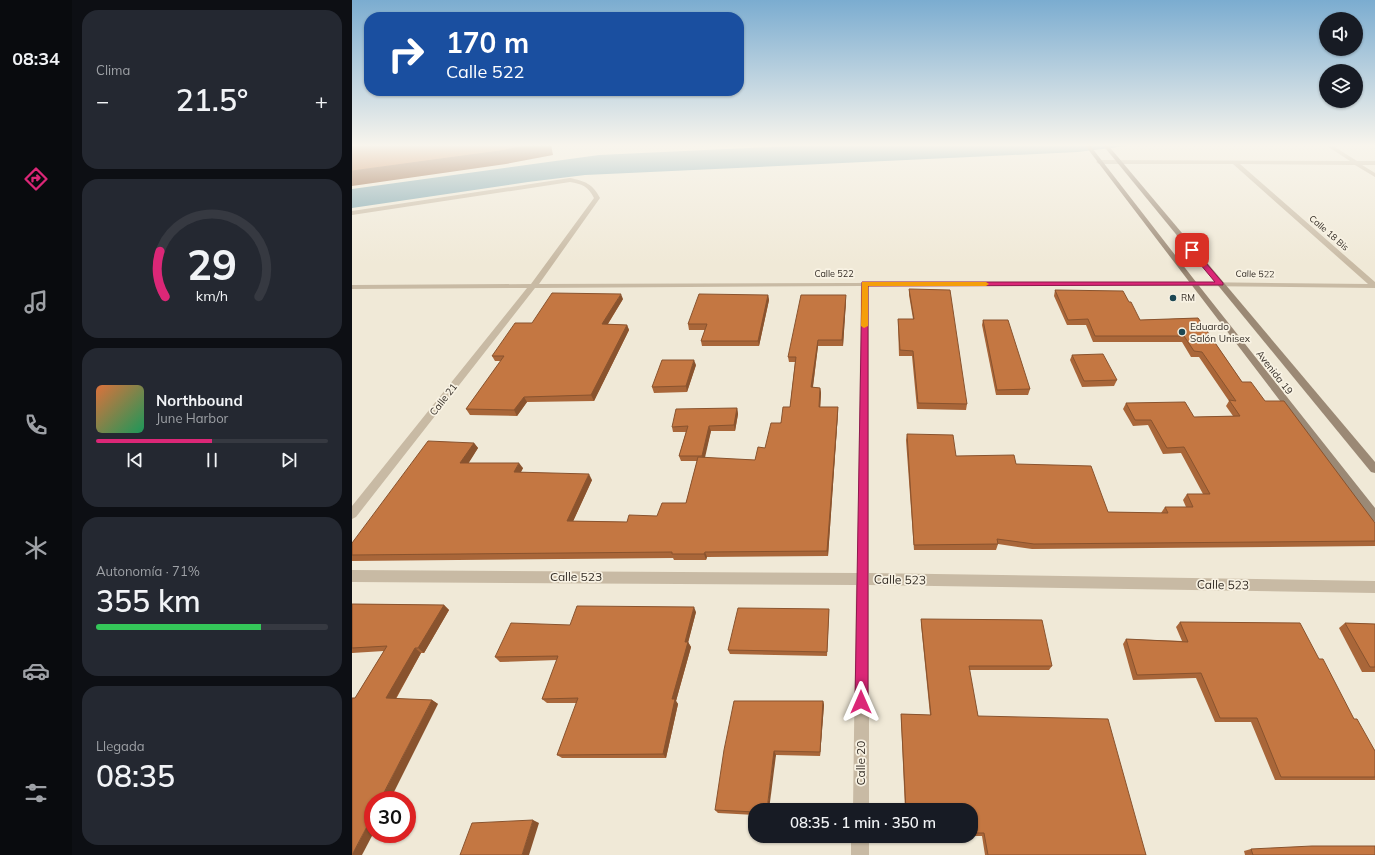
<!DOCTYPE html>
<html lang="es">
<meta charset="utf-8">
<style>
:root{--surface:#171b24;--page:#242831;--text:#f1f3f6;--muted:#9ea1a6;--line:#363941;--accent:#db2777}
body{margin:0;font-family:Mulish,sans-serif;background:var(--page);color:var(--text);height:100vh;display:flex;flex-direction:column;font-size:15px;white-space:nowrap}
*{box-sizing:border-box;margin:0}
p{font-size:13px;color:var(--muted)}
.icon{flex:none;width:22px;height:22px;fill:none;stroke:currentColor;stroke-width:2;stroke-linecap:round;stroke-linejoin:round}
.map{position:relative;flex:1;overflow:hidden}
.side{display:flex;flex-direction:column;gap:10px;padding:10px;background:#0d0f14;width:280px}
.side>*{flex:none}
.banner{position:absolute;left:12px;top:12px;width:380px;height:84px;border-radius:16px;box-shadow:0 1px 3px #0004;background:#1a4fa0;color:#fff;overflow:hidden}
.tools{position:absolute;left:967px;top:12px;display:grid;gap:8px}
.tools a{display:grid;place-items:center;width:44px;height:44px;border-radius:50%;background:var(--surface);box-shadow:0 1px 3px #0004;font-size:20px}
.speed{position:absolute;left:12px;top:791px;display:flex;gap:8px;font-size:20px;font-weight:700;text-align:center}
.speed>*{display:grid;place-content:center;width:52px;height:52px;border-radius:50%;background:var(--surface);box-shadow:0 1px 3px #0004;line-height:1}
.speed .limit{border:6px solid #d22;background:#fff;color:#111}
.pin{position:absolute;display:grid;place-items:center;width:34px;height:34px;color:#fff;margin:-17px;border-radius:8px;box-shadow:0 2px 6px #0006}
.me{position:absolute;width:44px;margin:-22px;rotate:0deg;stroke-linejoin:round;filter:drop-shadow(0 0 3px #0008)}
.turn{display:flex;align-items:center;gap:14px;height:84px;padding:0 16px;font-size:18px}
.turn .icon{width:52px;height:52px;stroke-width:2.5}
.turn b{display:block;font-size:28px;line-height:34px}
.big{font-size:30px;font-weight:600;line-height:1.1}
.side .widget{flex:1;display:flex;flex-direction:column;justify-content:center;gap:6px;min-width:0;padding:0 14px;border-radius:16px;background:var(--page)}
.side .dial{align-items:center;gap:0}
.dial svg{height:104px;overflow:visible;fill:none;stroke:var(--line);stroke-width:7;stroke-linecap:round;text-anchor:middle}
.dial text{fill:var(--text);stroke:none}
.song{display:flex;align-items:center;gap:12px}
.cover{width:48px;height:48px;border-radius:6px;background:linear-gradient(135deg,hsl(20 70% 55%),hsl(150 70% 35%))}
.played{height:4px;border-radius:2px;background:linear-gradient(90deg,var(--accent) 50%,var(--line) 50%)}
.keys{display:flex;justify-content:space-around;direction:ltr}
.heat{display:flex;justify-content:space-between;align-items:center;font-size:22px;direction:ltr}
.charge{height:6px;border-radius:3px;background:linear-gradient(90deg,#34c759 71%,var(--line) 0)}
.trip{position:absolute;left:396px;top:803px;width:230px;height:40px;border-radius:16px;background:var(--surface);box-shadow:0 1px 3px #0004;font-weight:600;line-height:40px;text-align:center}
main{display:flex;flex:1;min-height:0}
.dock{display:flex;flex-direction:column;width:72px;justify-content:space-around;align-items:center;background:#090b0e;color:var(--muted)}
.dock .icon{width:28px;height:28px}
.dock .active{color:var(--accent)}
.dock b{font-size:18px;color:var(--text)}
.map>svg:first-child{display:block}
.water{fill:#77a1ac}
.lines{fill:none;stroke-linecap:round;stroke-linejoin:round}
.street{fill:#c8baa4;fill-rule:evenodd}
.secondary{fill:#9b8975;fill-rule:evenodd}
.wall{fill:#a96639}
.shaded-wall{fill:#89532e}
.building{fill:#c47742;stroke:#89532e}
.route{fill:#db2777;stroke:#8e194d}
.slow{fill:#f59e0b}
.poi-dot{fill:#1c4753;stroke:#f8f2e3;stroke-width:1.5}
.labels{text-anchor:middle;stroke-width:3.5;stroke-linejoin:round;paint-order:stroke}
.far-street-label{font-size:9px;fill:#332c25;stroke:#f8f2e3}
.far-poi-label{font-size:9px;fill:#332c25;stroke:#f8f2e3;text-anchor:start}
.poi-label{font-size:10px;fill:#332c25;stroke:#f8f2e3;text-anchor:start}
.street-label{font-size:10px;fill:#332c25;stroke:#f8f2e3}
.near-street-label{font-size:12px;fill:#332c25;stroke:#f8f2e3}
</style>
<main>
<nav class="dock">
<b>08:34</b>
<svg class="icon active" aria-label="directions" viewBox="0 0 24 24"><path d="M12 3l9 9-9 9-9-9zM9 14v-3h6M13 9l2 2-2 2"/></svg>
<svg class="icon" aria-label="music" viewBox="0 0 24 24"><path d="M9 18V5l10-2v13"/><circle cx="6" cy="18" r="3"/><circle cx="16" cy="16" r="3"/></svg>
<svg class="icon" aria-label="phone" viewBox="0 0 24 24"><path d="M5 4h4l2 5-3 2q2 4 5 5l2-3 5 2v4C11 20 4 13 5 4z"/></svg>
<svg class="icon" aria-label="climate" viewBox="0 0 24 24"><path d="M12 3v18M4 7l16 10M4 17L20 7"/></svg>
<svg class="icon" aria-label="car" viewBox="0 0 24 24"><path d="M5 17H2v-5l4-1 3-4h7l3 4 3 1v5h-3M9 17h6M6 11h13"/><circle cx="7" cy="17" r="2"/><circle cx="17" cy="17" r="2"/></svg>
<svg class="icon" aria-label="filters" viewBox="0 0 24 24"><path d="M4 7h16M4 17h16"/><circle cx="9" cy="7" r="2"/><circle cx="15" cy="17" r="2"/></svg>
</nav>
<section class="side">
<div class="widget"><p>Clima</p>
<div class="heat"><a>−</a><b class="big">21.5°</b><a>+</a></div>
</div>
<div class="widget dial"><svg viewBox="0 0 100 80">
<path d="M14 69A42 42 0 1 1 86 69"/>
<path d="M14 69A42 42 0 0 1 10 34" stroke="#db2777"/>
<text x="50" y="56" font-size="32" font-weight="700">29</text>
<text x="50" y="72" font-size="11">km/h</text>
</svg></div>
<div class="widget">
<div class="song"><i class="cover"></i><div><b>Northbound</b><p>June Harbor</p></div></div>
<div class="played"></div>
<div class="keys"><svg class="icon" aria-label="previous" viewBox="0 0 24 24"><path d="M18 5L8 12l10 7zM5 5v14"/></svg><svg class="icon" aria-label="pause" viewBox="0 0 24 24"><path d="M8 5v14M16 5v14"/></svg><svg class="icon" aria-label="next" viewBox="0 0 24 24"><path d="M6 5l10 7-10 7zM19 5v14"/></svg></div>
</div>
<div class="widget"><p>Autonomía · 71%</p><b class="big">355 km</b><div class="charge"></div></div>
<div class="widget"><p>Llegada</p><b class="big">08:35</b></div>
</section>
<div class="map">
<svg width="1023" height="855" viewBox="0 0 1023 855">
<rect width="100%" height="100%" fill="#f0e9d7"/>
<!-- water -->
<polygon class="water" points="485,144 790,144 726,152 233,175 176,182 0,208 0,189 247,155"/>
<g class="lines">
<!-- street -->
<g class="street">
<path d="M972,144H978L1005,161H1023V165H1010L1023,173V177L1003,165L888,164L1023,282V288L841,286H517V573L1023,581V593L517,585V810H501L504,585L0,582V570L505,573L509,286L183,288L4,517L0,519V506L175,288L0,289V285L179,284L242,198C236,186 230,184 218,182L0,215V211L218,178C233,181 241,184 248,198L187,284L841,282L1016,284L881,164H747L744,162L747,160L998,161Z"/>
<rect x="499" y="836" width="18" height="19"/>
</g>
<!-- secondary -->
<g class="secondary">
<polygon points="732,144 737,144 844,282 1023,508 1023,522 1019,520"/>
<polygon points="750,144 755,144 1023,462 1023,473 1019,472"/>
</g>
</g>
<!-- wall -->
<g class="wall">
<polygon points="557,289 615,404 614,410 565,409 560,356 547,356 546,324 546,319 561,319 557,295"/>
<polygon points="703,290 777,302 788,320 846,318 890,382 913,401 1023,523 1023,546 680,549 646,544 644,550 562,550 554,440 555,434 604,456 664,464 756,512 809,513 813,507 834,507 831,500 835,494 851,494 829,453 811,454 796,425 781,426 771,409 774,403 842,417 881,416 874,406 877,401 847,357 839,357 830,342 741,342 734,325 715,325 702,296"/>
<polygon points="416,295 417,300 407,346 350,346 349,341 353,330 337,330 336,324"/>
<polygon points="271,299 256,324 275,325 277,330 242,401 175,402 165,416 118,415 114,409 149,361 143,361 140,356 180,323"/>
<polygon points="494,301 491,346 466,346 461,387 468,388 469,393 468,407 486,407 486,413 476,556 355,557 354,560 322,560 321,558 0,561 0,543 122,443 126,448 116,463 171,468 169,472 240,480 221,521 275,522 305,516 334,503 345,461 329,461 327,456 334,432 321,432 320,427 385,408 386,414 383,431 359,431 352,458 403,460 413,448 438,407 443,362 437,362 436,357"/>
<polygon points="631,320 678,389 676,395 644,395 630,325"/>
<polygon points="720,355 765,380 762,386 730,387 718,360"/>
<polygon points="344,365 335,392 302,393 300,387"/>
<polygon points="0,604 92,605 97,610 72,653 69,653 44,699 80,700 86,704 3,698 32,651 0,653"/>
<polygon points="477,609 477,614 475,656 378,654 376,650"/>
<polygon points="344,612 336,642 339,647 324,701 326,704 314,758 210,758 205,755 225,703 195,703 190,699 205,660 148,662 143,657 218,625"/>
<polygon points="569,619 700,666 697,670 617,670 626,716 794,855 633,855 630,836 619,836 619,810 553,810 549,719 549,714 578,715 569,624"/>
<polygon points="828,622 967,659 1002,719 1023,751 1023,780 923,780 899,722 863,722 844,678 781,680 771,644 774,639 830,641 824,627"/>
<polygon points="993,623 1023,624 1023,672 1010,672 987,628"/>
<polygon points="471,701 472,705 468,756 424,755 403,810 403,815 366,813 363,810"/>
<polygon points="899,849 1023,855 893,855 892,851"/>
</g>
<!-- shaded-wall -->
<g class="shaded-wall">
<polygon points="184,144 199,144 201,155 154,164 0,186 0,171"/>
<polygon points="269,294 271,299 252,330 250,324"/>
<polygon points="416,295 417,300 407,346 406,341"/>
<polygon points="494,295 494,301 491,346 490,340"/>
<polygon points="275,325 277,330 242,401 239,395"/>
<polygon points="466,340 466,346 460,393 459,387"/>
<polygon points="342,360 344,365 335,392 334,386"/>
<polygon points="468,388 469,393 468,412 467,407"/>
<polygon points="172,397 175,402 165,416 162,410"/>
<polygon points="486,407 486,413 476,556 475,551"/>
<polygon points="385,408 386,414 383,431 382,425"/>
<polygon points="357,426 359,431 352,462 350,456"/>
<polygon points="122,443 126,448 113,469 108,463"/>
<polygon points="167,463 171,468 166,477 162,472"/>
<polygon points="237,474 240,480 219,526 215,521"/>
<polygon points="353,552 355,557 354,560 352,554"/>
<polygon points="92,605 97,610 72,653 66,648"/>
<polygon points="342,607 344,612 335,647 336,642 339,647 324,701 326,704 314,758 311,754 320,699 333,642"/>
<polygon points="63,648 69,653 41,703 34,698"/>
<polygon points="80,700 86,704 38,800 28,800"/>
<polygon points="471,701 472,705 468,756 468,752"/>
<polygon points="422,751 424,755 417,810 415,810"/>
<polygon points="21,815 21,834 10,855 0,855"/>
<polygon points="181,820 187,823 177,855 170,855"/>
</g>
<!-- building -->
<g class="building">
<polygon points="0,144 184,144 148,151 0,171"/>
<polygon points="557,289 598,290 615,404 566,403 561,351 548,350 546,319 562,319"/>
<polygon points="703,290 771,291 777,302 779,302 788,320 846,318 890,382 899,382 913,401 932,401 1023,523 1023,541 682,544 645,539 646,544 562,545 555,434 601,435 604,456 662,455 664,464 739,466 756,512 816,513 813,507 841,507 835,494 858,494 832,447 815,448 799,420 783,420 774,403 833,402 842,417 888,416 877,400 884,401 850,352 842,351 832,336 743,336 736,319 716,320"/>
<polygon points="200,293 269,294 250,324 275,325 239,395 172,397 162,410 114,409 152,356 140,356 163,323 180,323"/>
<polygon points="347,294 416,295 406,341 349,341 355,324 336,324"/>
<polygon points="449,295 494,295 490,340 466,340 459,387 468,388 467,407 486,407 475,551 353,552 352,554 320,554 320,552 0,555 0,543 76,441 122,443 108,463 167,463 162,472 237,474 215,521 275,522 277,515 305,516 310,503 334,503 346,457 403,460 406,447 413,448 419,423 429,423 431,407 438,407 444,357 436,357"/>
<polygon points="631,320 656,320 678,389 645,390"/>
<polygon points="751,354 765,380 732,381 720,355"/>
<polygon points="310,360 342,360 334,386 300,387"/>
<polygon points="385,408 382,425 357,426 350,456 327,456 336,426 320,427 324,409"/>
<polygon points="0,604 92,605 66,648 63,648 34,698 80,700 28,800 21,800 21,815 0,855 0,698 3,698 35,646 0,648"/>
<polygon points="225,606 342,607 333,642 336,642 320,699 323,699 311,754 205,755 226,698 190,699 206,656 143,657 159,623 218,625"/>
<polygon points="386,608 477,609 475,652 376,650"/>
<polygon points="569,619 690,620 700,666 617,666 626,716 756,719 794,855 636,855 632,833 619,833 619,810 554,810 549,714 579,715"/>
<polygon points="828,622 948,623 967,659 971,659 1002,719 1005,719 1023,751 1023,777 929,777 905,718 868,718 849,673 785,675 774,639 836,642"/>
<polygon points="993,623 1023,624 1023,667 1018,667"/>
<polygon points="382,701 471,701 468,752 422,751 415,810 403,810 403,812 363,810 372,750"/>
<polygon points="181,820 170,855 108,855 120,823"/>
<polygon points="960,846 1023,846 1023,855 901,855 899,849"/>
</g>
<!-- sky -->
<linearGradient id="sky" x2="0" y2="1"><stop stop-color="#7bacd0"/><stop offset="0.55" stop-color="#f8f5ed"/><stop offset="1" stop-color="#f8f5ed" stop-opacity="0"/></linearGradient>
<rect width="1023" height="264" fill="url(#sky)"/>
<!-- route -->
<polygon class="route" points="838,249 842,249 871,283 871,285 516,286 516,702 514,707 509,709 505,707 503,702 510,282 863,282 838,252"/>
<!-- slow -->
<polygon class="slow" points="510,282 634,282 637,284 634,286 516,286 516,326 512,328 509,326"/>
<!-- markers -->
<g class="poi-dot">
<circle cx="821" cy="298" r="4"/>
<circle cx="830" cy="332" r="4"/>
</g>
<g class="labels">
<!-- far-street labels -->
<g class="far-street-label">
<text transform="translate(977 233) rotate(41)" y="3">Calle 18 Bis</text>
<text x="482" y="277">Calle 522</text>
<text transform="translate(903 274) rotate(1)" y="3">Calle 522</text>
</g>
<!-- far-poi labels -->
<g class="far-poi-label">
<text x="829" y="301">RM</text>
</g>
<!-- poi labels -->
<g class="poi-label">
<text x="838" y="330">Eduardo<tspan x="838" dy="12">Salón Unisex</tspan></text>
</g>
<!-- street labels -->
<g class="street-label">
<text transform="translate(923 372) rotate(52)" y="4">Avenida 19</text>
<text transform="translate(91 399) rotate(-52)" y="4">Calle 21</text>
</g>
<!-- near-street labels -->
<g class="near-street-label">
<text x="224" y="581">Calle 523</text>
<text transform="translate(548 580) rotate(1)" y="4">Calle 523</text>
<text transform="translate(871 585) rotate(1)" y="4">Calle 523</text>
<text transform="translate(509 763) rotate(-90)" y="4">Calle 20</text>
</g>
</g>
</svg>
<div class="tools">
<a><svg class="icon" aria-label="sound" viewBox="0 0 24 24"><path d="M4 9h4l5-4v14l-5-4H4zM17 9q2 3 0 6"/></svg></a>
<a><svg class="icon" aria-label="layers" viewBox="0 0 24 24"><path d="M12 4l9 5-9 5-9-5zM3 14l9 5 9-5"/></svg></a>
</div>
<div class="speed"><div class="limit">30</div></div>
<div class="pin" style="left:840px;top:250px;background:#d93025"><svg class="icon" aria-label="arrive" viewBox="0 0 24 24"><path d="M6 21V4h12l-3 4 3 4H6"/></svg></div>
<svg class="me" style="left:509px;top:702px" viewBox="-20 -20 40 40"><path d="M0-17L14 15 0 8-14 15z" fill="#db2777" stroke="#fff" stroke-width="4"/></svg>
<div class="trip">08:35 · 1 min · 350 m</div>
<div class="banner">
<div class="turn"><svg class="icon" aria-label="right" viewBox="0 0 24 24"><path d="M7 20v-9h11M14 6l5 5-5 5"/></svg><div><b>170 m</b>Calle 522</div></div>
</div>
</div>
</main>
